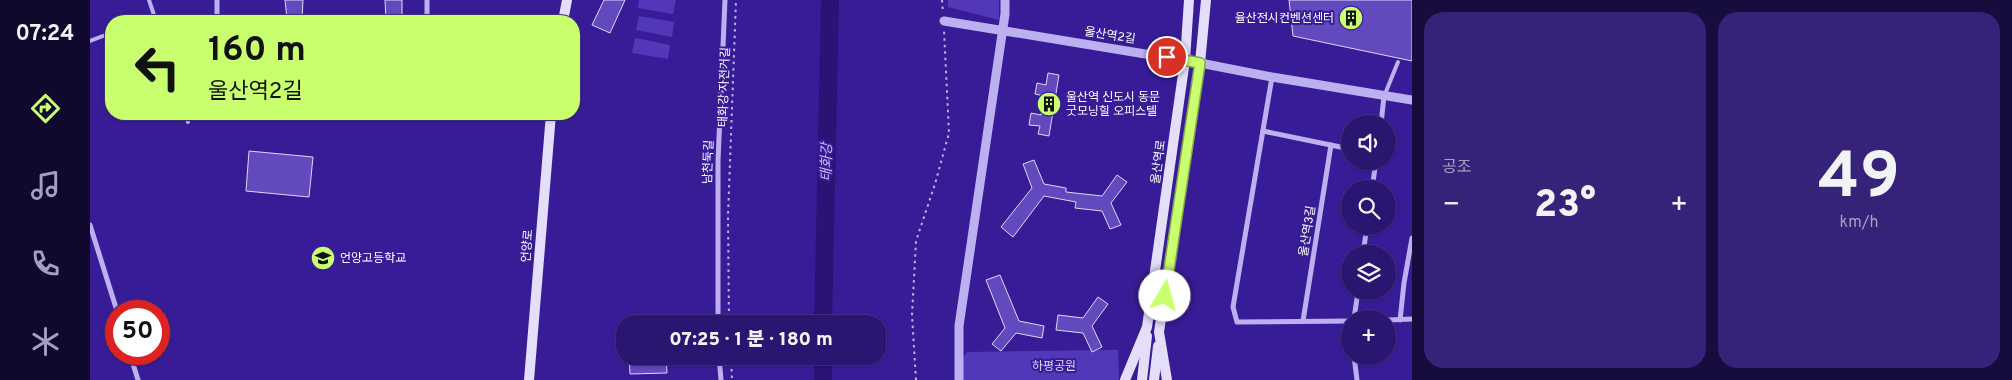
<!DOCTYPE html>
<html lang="ko">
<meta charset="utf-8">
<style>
:root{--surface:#2a1571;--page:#362279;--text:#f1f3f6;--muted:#a59fc3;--line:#463484;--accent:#c9ff6f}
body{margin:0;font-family:Overpass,"Noto Sans KR",sans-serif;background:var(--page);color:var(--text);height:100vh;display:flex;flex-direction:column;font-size:19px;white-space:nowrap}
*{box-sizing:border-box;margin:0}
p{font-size:16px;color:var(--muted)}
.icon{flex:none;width:28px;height:28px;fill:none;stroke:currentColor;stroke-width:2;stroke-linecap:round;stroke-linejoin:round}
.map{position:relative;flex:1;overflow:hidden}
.details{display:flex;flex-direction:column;gap:12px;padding:12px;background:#170c3e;width:600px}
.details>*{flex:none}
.guide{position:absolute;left:15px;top:15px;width:475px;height:105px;border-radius:20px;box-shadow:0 1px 4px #0004,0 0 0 1px var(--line);background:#c9ff6f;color:#111;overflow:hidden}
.fabs{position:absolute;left:1251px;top:115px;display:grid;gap:10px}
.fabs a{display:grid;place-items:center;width:55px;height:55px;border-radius:50%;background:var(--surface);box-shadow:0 1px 4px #0004,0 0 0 1px var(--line);font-size:25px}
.speed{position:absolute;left:15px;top:300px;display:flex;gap:10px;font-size:25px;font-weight:700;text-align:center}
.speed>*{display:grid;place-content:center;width:65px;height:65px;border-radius:50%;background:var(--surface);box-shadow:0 1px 4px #0004,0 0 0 1px var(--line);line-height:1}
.speed .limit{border:8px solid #d22;background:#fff;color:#111}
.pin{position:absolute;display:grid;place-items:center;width:42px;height:42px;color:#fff;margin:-21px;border:2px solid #fff;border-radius:50%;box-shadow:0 1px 5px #0007}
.me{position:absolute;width:55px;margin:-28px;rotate:8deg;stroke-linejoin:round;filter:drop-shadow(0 0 4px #0008)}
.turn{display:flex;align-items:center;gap:18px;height:105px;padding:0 20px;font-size:22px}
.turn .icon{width:65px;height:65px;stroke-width:2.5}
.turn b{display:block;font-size:35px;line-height:42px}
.big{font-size:38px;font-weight:800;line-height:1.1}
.details .tile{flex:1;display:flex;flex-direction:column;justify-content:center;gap:8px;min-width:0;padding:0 18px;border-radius:20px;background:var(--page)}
.details .dial{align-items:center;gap:0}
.dial b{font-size:65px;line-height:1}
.heat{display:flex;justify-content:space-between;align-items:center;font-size:28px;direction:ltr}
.details .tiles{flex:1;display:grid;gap:12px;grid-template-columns:repeat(2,1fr)}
.trip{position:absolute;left:526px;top:315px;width:270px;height:50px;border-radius:20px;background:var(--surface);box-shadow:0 1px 4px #0004,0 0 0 1px var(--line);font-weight:800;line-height:50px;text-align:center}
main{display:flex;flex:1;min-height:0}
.tabs{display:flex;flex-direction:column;width:90px;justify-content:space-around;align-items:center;background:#11082d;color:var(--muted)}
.tabs .icon{width:35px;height:35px}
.tabs .selected{color:var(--accent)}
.tabs b{font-size:22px;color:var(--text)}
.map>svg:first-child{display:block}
.green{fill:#5237b8}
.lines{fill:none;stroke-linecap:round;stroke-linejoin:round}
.river{stroke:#2a1375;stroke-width:18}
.building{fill:#6249be;stroke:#ded7fb}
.path{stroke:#bdb0f0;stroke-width:2;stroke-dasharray:2.5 4;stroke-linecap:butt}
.service{stroke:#bdb0f0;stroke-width:4}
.minor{stroke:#bdb0f0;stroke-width:5}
.tertiary{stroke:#bdb0f0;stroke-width:9}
.secondary{stroke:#e4defb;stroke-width:10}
.route-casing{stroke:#83a648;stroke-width:12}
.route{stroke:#c9ff6f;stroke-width:9}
.labels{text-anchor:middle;stroke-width:4;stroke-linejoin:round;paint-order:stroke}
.poi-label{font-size:12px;fill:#fff;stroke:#381c97;text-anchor:start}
.street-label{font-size:12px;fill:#fff;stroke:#381c97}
.park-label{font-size:12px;fill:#ded7fb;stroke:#381c97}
.water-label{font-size:14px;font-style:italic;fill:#c8bcf6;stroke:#381c97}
</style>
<main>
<nav class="tabs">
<b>07:24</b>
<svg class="icon selected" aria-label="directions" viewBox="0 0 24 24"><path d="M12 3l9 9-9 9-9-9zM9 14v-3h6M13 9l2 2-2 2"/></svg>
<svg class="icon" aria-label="music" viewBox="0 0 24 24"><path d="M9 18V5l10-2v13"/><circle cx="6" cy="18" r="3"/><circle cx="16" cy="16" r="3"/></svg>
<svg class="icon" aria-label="phone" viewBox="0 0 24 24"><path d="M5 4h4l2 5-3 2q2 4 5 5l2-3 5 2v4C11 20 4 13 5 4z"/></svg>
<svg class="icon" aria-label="climate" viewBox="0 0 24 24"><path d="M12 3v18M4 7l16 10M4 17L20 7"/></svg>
</nav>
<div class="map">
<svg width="1322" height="380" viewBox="0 0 1322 380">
<rect width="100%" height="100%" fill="#381c97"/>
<!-- green -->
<g class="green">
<polygon points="549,0 586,0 583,14 548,8"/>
<polygon points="858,0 909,0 909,20 858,7"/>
<polygon points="549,16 584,22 582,37 546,30"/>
<polygon points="545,38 580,45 578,59 542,53"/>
<polygon points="1016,350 1028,350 1029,380 869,380 869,364 877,352"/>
</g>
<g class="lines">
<!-- river -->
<g class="river">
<polyline points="733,324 740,0"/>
<polyline points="733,380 733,356"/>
</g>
</g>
<!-- building -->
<g class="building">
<polygon points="195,0 213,0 212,19 197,19"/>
<polygon points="295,0 312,0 312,21 296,20"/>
<polygon points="514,0 535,0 520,33 502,25"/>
<polygon points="1199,0 1322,0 1322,61 1203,36"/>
<polygon points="958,73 969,75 959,136 948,134 950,126 939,125 941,113 951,115 954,96 945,94 947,83 956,85"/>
<polygon points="159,151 223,157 219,197 156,191"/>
<polygon points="944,160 954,184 976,188 976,192 1012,196 1027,175 1037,182 1021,203 1031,225 1020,229 1012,211 985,208 986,202 954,196 923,237 911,227 942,188 933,164"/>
<polygon points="910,275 929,321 954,326 952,338 926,333 911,351 902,344 915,328 896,280"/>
<polygon points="1008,297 1018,304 1002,326 1012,347 1002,352 993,333 966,330 968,315 993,318"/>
<polygon points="539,356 576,356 577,373 540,374"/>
</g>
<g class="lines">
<!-- path -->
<g class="path">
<polyline points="852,0 853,13"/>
<polyline points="639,324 638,216 646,0"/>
<polyline points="641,356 642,380"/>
<polyline points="826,380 822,315 826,241 845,184 859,133 854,30"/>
</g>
<!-- service -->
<g class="service">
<polyline points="59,0 66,21"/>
<polyline points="54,21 64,17"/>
<polyline points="0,41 21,33"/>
<polyline points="1295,94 1308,62"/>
<polyline points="96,114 98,122"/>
</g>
<!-- minor -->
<g class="minor">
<polyline points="337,0 337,21"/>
<polyline points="127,21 127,0"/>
<polyline points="1182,77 1143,307 1147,322 1260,321"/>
<polyline points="202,114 304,116 317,114"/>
<polyline points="1291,124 1294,96"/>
<polyline points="1173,131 1260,149"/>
<polyline points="1282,189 1286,161"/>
<polyline points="0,225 27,311"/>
<polyline points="1273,254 1277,226"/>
<polyline points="1264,319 1268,291"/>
<polyline points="1298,320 1322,319"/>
<polyline points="1310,320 1314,283 1322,238"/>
<polyline points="1213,321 1241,145"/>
<polyline points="628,324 628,161 635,0"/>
<polyline points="40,354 48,380"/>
<polyline points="629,356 631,380"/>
<polyline points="1264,356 1267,380"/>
</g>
<!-- tertiary -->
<g class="tertiary">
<polyline points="854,21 1110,63 1182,77 1322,100"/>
<polyline points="869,380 869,326 915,14 915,0"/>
</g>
<!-- secondary -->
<g class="secondary">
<polyline points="473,21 477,0"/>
<polyline points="439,380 461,114"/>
<polyline points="1035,380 1057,327 1095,60 1099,0"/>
<polyline points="1052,380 1057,336"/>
<polyline points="1064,380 1068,346"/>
<polyline points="1077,380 1069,332 1110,63 1116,0"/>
</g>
</g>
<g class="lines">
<!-- route casing -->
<g class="route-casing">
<polyline id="route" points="1075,296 1110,63 1077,57"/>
</g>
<!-- route -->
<use href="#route" class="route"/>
</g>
<!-- icons -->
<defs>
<g id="building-disc" transform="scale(1.25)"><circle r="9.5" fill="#c9ff6f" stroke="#381c97"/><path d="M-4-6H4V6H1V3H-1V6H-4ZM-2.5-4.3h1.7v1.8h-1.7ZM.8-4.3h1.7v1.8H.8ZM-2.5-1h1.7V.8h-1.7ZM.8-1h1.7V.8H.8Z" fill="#111"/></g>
<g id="school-disc" transform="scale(1.25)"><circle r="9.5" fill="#c9ff6f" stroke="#381c97"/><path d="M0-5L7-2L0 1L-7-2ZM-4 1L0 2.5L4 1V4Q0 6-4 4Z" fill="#111"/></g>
</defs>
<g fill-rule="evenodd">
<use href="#building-disc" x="1261" y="18"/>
<use href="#building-disc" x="959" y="104"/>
<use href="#school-disc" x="233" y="258"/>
</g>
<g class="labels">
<!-- poi labels -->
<g class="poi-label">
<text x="1244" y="22" text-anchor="end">율산전시컨벤션센터</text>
<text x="976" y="101">울산역 신도시 동문<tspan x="976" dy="14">굿모닝힐 오피스텔</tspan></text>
<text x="250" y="262">언양고등학교</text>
</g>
<!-- street labels -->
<g class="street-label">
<text transform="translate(1020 35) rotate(9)" y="4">울산역2길</text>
<text transform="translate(634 87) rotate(-88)" y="4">태화강 자전거길</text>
<text transform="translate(618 162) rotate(-88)" y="4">남천둑길</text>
<text transform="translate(1068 162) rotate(-82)" y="4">울산역로</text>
<text transform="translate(1217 231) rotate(-81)" y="4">울산역3길</text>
<text transform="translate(437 246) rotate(-86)" y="4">언양로</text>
</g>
<!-- park labels -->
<g class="park-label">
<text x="964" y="370">하평공원</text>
</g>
<!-- water labels -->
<g class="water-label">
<text transform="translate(736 162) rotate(-89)" y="5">태화강</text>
</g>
</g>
</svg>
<div class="fabs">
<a><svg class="icon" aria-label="sound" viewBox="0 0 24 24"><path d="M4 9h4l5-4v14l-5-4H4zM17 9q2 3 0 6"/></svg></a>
<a><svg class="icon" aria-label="search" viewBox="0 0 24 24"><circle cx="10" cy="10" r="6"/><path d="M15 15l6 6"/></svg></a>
<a><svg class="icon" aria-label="layers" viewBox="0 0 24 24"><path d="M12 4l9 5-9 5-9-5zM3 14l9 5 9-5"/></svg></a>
<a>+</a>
</div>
<div class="speed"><div class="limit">50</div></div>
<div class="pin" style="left:1077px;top:57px;background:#d93025"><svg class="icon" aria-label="arrive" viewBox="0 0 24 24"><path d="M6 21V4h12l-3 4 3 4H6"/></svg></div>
<svg class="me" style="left:1075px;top:296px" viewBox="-20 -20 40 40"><circle r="19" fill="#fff"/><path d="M0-13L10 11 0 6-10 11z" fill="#c9ff6f"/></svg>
<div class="trip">07:25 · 1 분 · 180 m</div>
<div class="guide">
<div class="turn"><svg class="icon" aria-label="left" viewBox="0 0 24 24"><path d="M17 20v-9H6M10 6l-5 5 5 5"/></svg><div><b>160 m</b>울산역2길</div></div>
</div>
</div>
<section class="details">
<div class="tiles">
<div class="tile"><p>공조</p>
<div class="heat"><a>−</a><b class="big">23°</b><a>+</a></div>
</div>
<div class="tile dial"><b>49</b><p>km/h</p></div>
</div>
</section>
</main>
